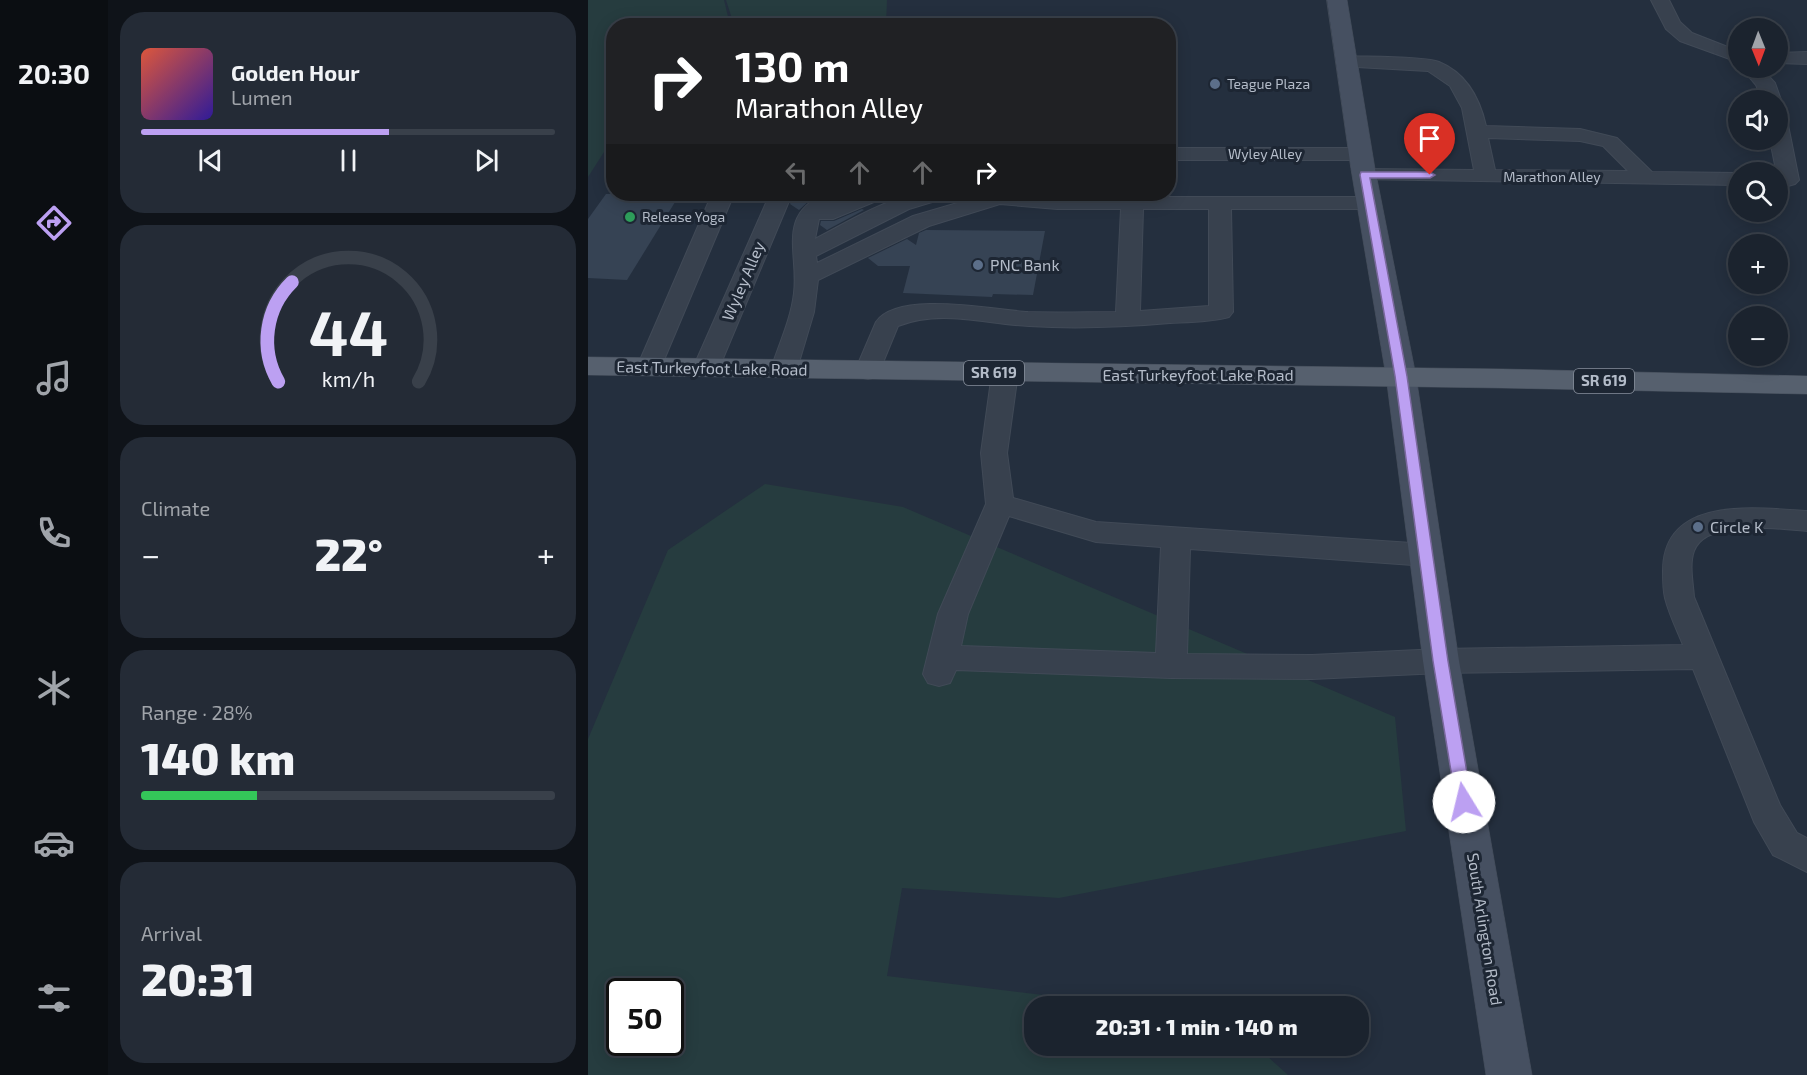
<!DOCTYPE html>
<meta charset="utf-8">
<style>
:root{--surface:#1b232e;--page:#242b36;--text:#f1f3f6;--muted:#a0a4aa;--line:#39404a;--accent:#bca0f2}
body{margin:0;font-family:"Exo 2",sans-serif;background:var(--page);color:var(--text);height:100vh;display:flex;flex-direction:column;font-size:22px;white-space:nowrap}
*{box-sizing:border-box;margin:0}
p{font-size:20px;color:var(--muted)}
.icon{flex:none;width:33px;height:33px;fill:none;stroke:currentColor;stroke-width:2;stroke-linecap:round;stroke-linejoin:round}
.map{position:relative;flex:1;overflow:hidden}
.side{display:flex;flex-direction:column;gap:12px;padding:12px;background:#0f1319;width:480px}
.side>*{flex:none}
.hud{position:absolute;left:18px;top:18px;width:570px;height:183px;border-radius:24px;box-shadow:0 3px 15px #0003,0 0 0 2px var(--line);background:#202124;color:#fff;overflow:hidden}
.needle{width:39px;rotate:179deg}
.tools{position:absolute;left:1140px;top:18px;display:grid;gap:12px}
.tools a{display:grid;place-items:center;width:60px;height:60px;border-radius:50%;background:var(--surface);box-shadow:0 3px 15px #0003,0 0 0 2px var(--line);font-size:30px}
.speed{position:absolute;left:18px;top:978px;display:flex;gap:12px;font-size:30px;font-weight:700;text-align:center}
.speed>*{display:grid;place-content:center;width:78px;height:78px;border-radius:50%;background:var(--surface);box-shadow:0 3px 15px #0003,0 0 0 2px var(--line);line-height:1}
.speed .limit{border:3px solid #111;border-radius:9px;background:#fff;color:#111}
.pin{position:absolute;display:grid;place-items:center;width:51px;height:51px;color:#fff;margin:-62px -26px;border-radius:50% 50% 50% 0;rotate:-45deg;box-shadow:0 0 6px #0007}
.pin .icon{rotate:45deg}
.me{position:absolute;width:66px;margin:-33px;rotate:351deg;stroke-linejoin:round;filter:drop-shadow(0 0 4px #0008)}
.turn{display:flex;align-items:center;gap:21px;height:126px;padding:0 30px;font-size:27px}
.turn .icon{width:78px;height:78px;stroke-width:2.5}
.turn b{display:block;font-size:42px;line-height:51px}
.lanes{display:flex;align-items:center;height:57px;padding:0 30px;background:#0003;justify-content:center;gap:30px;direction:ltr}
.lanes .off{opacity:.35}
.big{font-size:45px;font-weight:800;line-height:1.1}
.side .tile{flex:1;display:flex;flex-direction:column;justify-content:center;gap:9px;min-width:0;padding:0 21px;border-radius:24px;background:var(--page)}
.side .dial{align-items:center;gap:0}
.dial svg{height:156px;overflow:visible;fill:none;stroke:var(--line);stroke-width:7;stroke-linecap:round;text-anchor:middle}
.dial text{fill:var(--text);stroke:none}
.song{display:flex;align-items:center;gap:18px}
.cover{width:72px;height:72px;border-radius:9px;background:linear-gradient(135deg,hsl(10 70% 55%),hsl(250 70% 35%))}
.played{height:6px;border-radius:3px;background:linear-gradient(90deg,var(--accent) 60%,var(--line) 60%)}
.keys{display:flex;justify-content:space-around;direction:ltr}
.heat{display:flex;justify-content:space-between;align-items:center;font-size:33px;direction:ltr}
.charge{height:9px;border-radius:4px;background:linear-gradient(90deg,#34c759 28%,var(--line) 0)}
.trip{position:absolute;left:436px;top:996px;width:345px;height:60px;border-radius:24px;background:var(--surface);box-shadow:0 3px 15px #0003,0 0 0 2px var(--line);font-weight:800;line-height:60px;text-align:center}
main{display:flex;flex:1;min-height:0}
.dock{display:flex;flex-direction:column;width:108px;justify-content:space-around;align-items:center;background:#0b0e12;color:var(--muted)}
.dock .icon{width:42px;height:42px}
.dock .on{color:var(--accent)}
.dock b{font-size:27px;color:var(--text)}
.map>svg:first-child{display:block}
.green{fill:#263c3f;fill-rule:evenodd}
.building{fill:#364354}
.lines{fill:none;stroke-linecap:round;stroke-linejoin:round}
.lane-casing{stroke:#414a57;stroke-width:2}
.secondary-casing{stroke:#414a57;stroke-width:1}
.primary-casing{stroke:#414a57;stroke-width:1}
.lane{fill:#38414e;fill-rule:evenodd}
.secondary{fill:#465061;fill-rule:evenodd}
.primary{fill:#56606e;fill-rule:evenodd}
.route{fill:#bca0f2;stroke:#7a689d;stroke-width:1.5}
.service-dot{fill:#5c6f8a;stroke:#1d2633;stroke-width:2}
.leisure-dot{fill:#2e9e5b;stroke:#1d2633;stroke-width:2}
.labels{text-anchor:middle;stroke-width:6;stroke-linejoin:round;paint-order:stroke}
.far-poi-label{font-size:14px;fill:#b4bcc9;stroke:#1d2633;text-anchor:start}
.far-street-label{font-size:14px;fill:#b4bcc9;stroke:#1d2633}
.shield{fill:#1d2633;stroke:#878f9c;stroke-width:1.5}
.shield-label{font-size:15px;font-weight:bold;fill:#b4bcc9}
.poi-label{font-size:16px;fill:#b4bcc9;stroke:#1d2633;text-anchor:start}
.street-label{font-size:16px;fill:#b4bcc9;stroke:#1d2633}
</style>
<main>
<nav class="dock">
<b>20:30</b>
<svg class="icon on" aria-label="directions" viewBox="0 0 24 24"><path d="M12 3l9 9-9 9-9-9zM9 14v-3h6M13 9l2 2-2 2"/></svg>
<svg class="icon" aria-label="music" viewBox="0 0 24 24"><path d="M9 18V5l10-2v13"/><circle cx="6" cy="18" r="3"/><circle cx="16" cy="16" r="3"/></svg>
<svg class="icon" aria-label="phone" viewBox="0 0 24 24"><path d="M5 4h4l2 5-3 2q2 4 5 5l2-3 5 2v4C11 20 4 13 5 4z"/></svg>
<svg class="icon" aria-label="climate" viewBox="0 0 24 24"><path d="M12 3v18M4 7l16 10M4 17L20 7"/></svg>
<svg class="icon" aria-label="car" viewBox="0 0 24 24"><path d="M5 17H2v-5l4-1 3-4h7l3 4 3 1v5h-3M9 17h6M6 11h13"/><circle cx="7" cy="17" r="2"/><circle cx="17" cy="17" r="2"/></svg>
<svg class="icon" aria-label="filters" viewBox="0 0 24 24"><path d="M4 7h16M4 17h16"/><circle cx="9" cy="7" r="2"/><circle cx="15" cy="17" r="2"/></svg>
</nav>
<section class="side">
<div class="tile">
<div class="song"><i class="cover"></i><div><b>Golden Hour</b><p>Lumen</p></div></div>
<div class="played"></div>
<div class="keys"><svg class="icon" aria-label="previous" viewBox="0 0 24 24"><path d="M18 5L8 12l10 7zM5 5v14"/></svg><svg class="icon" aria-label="pause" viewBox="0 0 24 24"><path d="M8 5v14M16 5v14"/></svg><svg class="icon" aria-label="next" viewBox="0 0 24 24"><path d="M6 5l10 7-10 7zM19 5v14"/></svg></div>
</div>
<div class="tile dial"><svg viewBox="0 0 100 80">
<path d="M14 69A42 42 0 1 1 86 69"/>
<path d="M14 69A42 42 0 0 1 21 18" stroke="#bca0f2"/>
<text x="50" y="56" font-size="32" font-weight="700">44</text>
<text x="50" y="72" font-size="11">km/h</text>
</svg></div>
<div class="tile"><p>Climate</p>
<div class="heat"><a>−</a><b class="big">22°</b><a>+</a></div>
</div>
<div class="tile"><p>Range · 28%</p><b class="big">140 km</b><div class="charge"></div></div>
<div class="tile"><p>Arrival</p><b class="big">20:31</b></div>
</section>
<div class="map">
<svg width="1219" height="1075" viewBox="0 0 1219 1075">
<rect width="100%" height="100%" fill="#242f3e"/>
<!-- green -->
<g class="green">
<polygon points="0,0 136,0 142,25 26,26 25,138 0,177"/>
<polygon points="138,0 299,0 298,25 146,25"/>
<path d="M177,484L315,507L807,717L818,831L471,898L314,888L299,976L546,1006H447V1046H668L700,1075H0V739L80,550ZM32,992H82V1042H32Z"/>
</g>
<!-- building -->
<g class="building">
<polygon points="18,194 92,194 39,280 0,278 0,219"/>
<polygon points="206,194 233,194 221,201 211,210 202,204"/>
<polygon points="274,209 276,210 239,230 232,225 233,221 246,221"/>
<polygon points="338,230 457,231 445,295 405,294 404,297 315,293 322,266 290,266 280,258 319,239 328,245 331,233"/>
</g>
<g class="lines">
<!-- lane casing -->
<g class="lane-casing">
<g id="lane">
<polygon points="1063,0 1081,0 1092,22 1104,33 1150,51 1150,62 1092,41 1078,29"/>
<polygon points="1219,52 1219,64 1190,63 1190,53"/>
<path d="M758,56C778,57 836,56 851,62C878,73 892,99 898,126L992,129L1029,138L1064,172L1150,173V185L770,179L766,175L770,171L777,169L886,170L874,108L862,86L840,71L751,66L749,62L751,58ZM900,138L992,141L1015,146L1040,171L907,170Z"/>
<polygon points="1154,68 1173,68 1187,83 1193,100 1190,104 1190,100 1174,100 1168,85"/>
<polygon points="1190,119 1197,121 1200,125 1211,180 1207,184 1200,186 1193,184 1190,180 1182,140 1190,140"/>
<polygon points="580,148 773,148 780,150 783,154 780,158 773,160 580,160"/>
<polygon points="124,194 146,194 73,367 70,373 61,375 52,373 49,367"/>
<polygon points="182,194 204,194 131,368 127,374 118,376 109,374 105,368"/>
<path d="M237,194H296L293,199L245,219H231L227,239C268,218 309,189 357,194L354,199L321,209L228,256L229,263L325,216L383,199L381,194H439L469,197H782L790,198L793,203L790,208L782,209H643L645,312L641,317C622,322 602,322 582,323C535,327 488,329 441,326C396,324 353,309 310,326L289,377L280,379L271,377L267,371L288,322C310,290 406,310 440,312C470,313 499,312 528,312L533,209H469L412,204L341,226L230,280L226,312L209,369L205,375L196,377L187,375L183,369C191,344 203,319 206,293C211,254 188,215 237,194ZM555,209H621V306L552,311Z"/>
<path d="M417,365L426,367L430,373L419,453L425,498L508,522L839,544L849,548L853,555L849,562L839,566L602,549L599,654L724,655L853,649L1095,645C1089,630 1081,614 1077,598C1075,590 1075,579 1075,571C1075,495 1168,508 1219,511V531C1192,529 1118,518 1106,551C1101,565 1105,582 1106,597L1192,805L1209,833L1219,838V872L1185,855L1166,822L1105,669L853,673L724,679L583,678L368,670L362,683L351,686L340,683L335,674L350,614L398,504L393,453L404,373L408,367ZM421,516L508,542L573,547L568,653L373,646L380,614Z"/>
</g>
</g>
<!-- secondary casing -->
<g class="secondary-casing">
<polygon id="secondary" points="739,0 759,0 787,169 828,376 871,661 944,1075 898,1075 835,661 798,376 763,169"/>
</g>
<!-- primary casing -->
<g class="primary-casing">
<polygon id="primary" points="0,357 914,369 1219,376 1219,394 914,388 0,375"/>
</g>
<!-- lane -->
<use href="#lane" class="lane"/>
<!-- secondary -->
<use href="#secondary" class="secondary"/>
<!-- primary -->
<use href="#primary" class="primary"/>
</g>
<!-- route -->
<polygon class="route" points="773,172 842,172 847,175 842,178 782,178 819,376 860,661 884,802 882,807 876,809 870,807 868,802 845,661 807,376 772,175"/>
<!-- markers -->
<g class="service-dot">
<circle cx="627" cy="84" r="6"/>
<circle cx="390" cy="265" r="6"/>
<circle cx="1110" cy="527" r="6"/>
</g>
<circle class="leisure-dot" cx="42" cy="217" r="6"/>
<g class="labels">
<!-- far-poi labels -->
<g class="far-poi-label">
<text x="639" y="89">Teague Plaza</text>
<text x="54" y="222">Release Yoga</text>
</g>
<!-- far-street labels -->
<g class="far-street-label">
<text x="677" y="159">Wyley Alley</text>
<text x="964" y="182">Marathon Alley</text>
</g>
<!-- shield labels -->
<g class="shield">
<rect x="376" y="361" width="60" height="24" rx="4.5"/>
<rect x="986" y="369" width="60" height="24" rx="4.5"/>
</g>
<g class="shield-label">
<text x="406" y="378">SR 619</text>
<text x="1016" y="386">SR 619</text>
</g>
<!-- poi labels -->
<g class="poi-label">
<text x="402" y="271">PNC Bank</text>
<text x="1122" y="533">Circle K</text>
</g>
<!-- street labels -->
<g class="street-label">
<text transform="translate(155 281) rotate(-67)" y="6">Wyley Alley</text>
<text transform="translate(124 368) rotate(1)" y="6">East Turkeyfoot Lake Road</text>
<text x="610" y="381">East Turkeyfoot Lake Road</text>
<text transform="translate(897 929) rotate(81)" y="6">South Arlington Road</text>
</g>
</g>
</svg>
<div class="tools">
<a><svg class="needle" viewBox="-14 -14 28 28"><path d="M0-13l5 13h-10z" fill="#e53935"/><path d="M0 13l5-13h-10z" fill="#a0a4aa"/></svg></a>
<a><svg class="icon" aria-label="sound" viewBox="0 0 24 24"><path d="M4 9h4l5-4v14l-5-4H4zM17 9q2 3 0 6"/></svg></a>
<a><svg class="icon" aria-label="search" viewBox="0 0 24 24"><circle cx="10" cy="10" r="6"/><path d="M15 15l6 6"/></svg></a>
<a>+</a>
<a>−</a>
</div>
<div class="speed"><div class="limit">50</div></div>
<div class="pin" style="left:842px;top:175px;background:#d93025"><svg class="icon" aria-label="arrive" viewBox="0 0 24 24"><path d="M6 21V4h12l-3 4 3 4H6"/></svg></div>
<svg class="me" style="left:876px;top:802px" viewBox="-20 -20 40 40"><circle r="19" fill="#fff"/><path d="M0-13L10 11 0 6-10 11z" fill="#bca0f2"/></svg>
<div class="trip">20:31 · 1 min · 140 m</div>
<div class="hud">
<div class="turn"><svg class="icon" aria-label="right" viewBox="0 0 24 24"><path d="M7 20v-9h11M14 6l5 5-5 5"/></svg><div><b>130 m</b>Marathon Alley</div></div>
<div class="lanes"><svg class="icon off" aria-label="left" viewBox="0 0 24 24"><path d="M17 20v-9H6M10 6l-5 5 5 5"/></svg><svg class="icon off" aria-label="ahead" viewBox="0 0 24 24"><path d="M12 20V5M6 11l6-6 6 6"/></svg><svg class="icon off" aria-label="ahead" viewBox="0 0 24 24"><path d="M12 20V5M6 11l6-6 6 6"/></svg><svg class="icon" aria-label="right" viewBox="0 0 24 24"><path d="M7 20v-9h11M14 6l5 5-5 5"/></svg></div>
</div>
</div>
</main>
